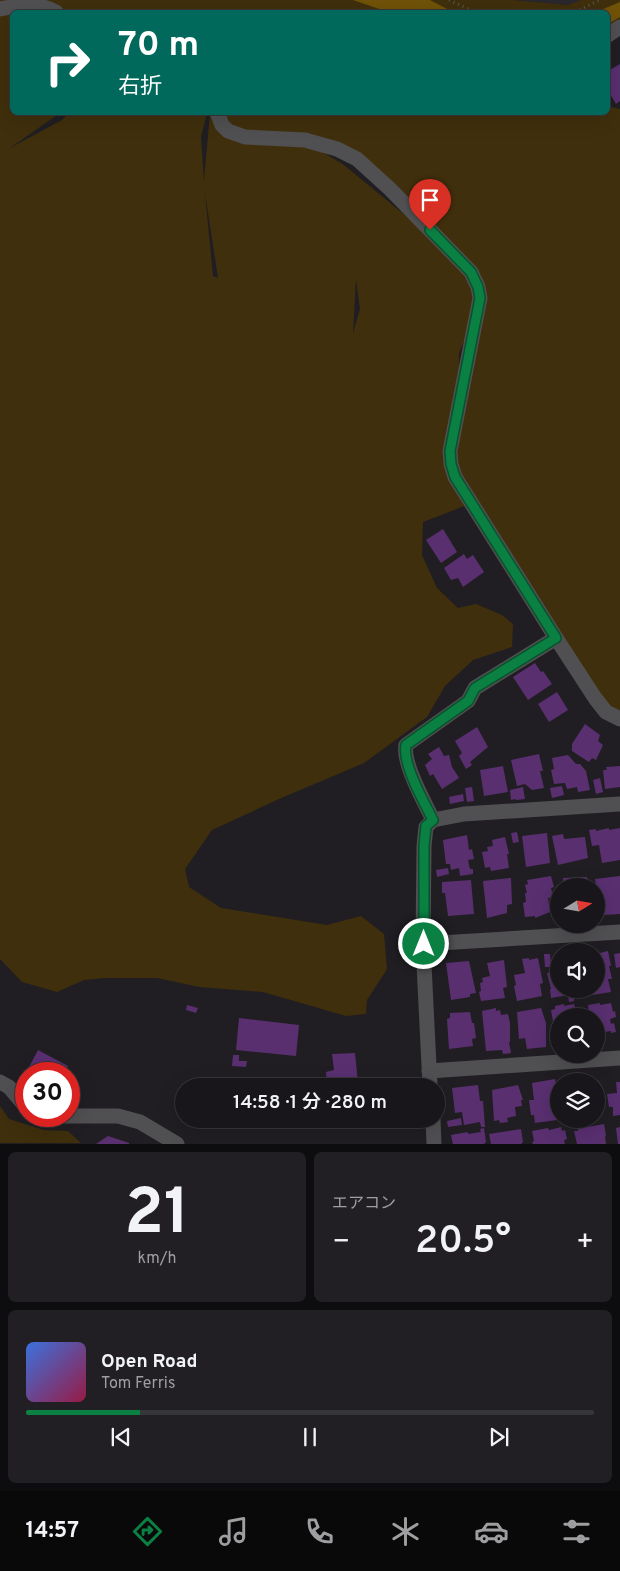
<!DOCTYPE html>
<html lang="ja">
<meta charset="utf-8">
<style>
:root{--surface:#18161a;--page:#211f23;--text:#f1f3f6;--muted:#9f9fa2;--line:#363539;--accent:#0b8043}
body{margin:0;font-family:Overpass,"Noto Sans JP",sans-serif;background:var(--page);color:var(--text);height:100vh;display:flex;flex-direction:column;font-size:19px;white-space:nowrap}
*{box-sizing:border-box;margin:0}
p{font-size:16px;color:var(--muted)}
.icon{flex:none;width:28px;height:28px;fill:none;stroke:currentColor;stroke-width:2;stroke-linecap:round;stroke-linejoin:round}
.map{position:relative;height:1144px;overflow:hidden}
.sheet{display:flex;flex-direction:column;gap:8px;padding:8px;background:#0d0c0e;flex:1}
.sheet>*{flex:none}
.hud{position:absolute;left:10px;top:10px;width:600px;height:105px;border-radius:8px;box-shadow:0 5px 20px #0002,0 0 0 1px var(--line);background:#00695c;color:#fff;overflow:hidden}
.needle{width:32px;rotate:79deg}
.fabs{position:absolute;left:550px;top:878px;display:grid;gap:10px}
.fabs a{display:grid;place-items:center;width:55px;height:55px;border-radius:50%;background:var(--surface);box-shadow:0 5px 20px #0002,0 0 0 1px var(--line);font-size:25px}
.speed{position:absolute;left:15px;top:1062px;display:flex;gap:10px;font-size:25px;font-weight:700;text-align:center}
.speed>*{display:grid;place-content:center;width:65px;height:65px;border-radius:50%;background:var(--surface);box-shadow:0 5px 20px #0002,0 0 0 1px var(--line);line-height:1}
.speed .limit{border:8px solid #d22;background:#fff;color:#111}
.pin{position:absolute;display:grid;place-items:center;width:42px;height:42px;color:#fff;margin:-51px -21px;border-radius:50% 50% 50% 0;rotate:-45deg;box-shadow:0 0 5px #0007}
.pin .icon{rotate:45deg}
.me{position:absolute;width:55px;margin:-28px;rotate:0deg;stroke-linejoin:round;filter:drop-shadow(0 0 4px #0008)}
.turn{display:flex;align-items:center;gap:18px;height:105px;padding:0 25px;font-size:22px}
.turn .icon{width:65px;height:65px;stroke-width:2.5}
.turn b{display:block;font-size:35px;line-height:42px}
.big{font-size:38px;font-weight:600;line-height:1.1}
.sheet .tile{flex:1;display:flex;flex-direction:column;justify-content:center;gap:8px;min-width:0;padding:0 18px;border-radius:8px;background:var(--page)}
.sheet .dial{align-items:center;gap:0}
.dial b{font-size:65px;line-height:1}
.song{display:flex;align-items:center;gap:15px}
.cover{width:60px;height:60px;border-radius:8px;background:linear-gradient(135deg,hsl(220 70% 55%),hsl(340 70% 35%))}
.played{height:5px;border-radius:2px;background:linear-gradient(90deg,var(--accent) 20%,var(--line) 20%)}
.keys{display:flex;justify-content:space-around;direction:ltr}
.heat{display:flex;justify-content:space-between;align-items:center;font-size:28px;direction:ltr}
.sheet .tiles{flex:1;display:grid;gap:8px;grid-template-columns:1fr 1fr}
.tile:last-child{grid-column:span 2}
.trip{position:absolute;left:175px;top:1078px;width:270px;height:50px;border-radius:25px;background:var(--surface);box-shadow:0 5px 20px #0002,0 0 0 1px var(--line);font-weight:600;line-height:50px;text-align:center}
.dock{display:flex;height:80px;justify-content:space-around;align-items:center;background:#0a090a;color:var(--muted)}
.dock .icon{width:35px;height:35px}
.dock .active{color:var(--accent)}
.dock b{font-size:22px;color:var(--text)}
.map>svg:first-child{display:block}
.built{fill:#2b272f}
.green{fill:#3f2f0c;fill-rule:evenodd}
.water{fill:#705208}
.building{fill:#592f70}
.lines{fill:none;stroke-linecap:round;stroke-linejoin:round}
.path{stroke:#575659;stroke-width:3;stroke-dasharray:1 4;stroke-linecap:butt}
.minor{stroke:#504f51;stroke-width:15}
.route-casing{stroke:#07532c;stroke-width:12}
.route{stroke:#0b8043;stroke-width:9}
</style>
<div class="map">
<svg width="620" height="1144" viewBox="0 0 620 1144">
<rect width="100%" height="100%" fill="#201e22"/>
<!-- built -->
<polygon class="built" points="513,0 581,0 570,5"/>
<!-- green -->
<g class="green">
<path d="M0,0H513L568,5L581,0H620V22L608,30V12H12V112L60,113L10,148L62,120L69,113H207L201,137L204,181L210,113H590L608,112V108L612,107L620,109V716L606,712L467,505L423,522L422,555L437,588L458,608L476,604L502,615L513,624L512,647L473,660L445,686L427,717L364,763L279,799L212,830L185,869L189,887L221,908L327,925L361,916L384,934L387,969L367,1000L366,1014L346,1016L263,992L199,987L157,978H105L84,980L57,992L22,982L0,959ZM308,143L360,159L480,287L459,393V353L472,323L473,287L468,275L412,221L344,165ZM205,193L218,278L213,276ZM356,279L360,309L353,333Z"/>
<polygon points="0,1106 9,1119 44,1130 68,1131 81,1143 0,1143"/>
</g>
<!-- water -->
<g class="water">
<polygon points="353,0 430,0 453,12 388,12"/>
<polygon points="620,2 620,17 608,24 608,12 596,12"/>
</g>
<!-- building -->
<g class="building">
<polygon points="620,64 620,101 616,104 608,90 608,71"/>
<polygon points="443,529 457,552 441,563 426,540"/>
<polygon points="464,554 467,559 473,555 484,572 463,587 458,578 451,580 444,568"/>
<polygon points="535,663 541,672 543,671 552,684 528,700 513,677"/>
<polygon points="557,692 568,710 549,722 538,704"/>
<polygon points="585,724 600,735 598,741 603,745 596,760 592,758 589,762 572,751 572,744"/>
<polygon points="477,727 488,747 470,762 472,765 466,769 459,756 462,753 455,741"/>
<polygon points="439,747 444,756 449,755 452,767 459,778 442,789 433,774 430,776 425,765 432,759 428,754"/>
<polygon points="539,754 543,771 540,771 544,788 532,790 525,784 517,786 511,760"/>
<polygon points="568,755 576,764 580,764 586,771 590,790 578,792 577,787 567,789 565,783 554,784 551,770 554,769 552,758"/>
<polygon points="503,766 508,792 484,796 480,770"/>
<polygon points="620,766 620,787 605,789 603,770 607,770 606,767"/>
<polygon points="600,778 603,792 596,794 593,780"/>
<polygon points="562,786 564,795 552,798 550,788"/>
<polygon points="472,787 474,801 467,802 465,788"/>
<polygon points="523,787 525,799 516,800 515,799 511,800 510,790"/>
<polygon points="463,794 464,801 450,804 449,797"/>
<polygon points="609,828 609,830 620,828 620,860 602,863 599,845 592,846 589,830 596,829 596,831"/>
<polygon points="517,832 519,842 513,843 511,833"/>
<polygon points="547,833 550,863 526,867 522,836"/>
<polygon points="563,834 564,839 585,837 588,858 558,865 552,836"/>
<polygon points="467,835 469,850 472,849 474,859 468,860 470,869 473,869 473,874 460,876 459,868 451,870 450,864 446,864 443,840"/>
<polygon points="505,837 509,854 507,854 509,868 491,871 490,867 485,868 482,852 488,851 487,847 493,846 492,840"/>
<polygon points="448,868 449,874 437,877 436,870"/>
<polygon points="551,876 554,887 551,888 553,897 548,898 550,912 535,918 535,916 525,917 523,903 526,902 525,893 527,893 525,885 528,884 527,880"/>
<polygon points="620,876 620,914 604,915 602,905 604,904 601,890 597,890 595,879"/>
<polygon points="587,877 589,886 564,886 563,878"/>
<polygon points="511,878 512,904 507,905 507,913 487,918 483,881"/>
<polygon points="471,880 474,914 448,916 445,893 442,893 442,882"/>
<polygon points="600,901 603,917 596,918 596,902"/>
<polygon points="608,951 611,966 609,966 612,979 608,979 611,992 586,996 584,989 596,989 596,954"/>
<polygon points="620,953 620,967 616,968 614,954"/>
<polygon points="544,954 550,954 551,967 545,967"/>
<polygon points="529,958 529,960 538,958 543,983 540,984 542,996 517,1001 514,986 516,985 514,975 525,973 522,959"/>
<polygon points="504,960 507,987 503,988 505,998 481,1001 479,992 481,991 480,983 483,982 482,978 490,976 487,963"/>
<polygon points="469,961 476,993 470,994 470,997 451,1000 446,963"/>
<polygon points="559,970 559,989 576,989 578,996 574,997 574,1001 569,1002 568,995 551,998 550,989 551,989 547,973"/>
<polygon points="600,1003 600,1005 611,1003 613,1012 615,1011 616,1017 610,1019 611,1024 614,1023 616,1032 611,1033 611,1031 604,1032 605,1038 596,1039 596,1016 590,1016 588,1005"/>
<polygon points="564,1004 564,1006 574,1004 578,1016 559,1016 559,1045 556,1046 552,1027 554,1027 551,1010 555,1009 555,1006"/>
<polygon points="187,1005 198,1008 196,1013 186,1010"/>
<polygon points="496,1008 496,1011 500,1010 501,1015 508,1014 510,1023 510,1042 509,1042 511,1053 503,1054 502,1050 486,1051 482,1011"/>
<polygon points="541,1008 546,1023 546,1047 527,1049 525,1038 519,1039 517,1012"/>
<polygon points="470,1012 472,1023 474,1023 476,1038 472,1039 473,1046 449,1049 447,1019 450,1018 450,1013"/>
<polygon points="239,1018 299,1025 296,1056 236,1050"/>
<polygon points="38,1050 68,1066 66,1072 74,1076 69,1086 69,1074 30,1074 33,1069 29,1067"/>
<polygon points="355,1053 358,1083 378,1082 378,1086 327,1086 326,1072 334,1070 332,1054"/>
<polygon points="233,1055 239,1055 239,1061 247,1061 246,1067 232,1066"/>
<polygon points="555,1079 557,1090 559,1089 559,1116 557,1117 557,1120 535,1123 534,1115 531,1115 529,1100 534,1100 532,1083"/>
<polygon points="596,1081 599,1081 603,1114 598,1115 599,1119 596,1119"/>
<polygon points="616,1082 620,1082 620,1115 613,1116 613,1107 609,1107 607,1094 617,1093"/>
<polygon points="478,1085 480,1101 483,1101 485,1127 481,1127 480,1122 464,1125 462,1112 455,1113 452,1088"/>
<polygon points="518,1085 523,1100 521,1100 522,1106 515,1107 516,1116 507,1118 508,1122 500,1123 499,1120 494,1121 492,1090"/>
<polygon points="461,1118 462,1125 448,1127 447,1121"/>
<polygon points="337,1119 358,1119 357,1121 338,1123"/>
<polygon points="604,1124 606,1136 605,1137 606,1144 577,1144 574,1131 578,1131 578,1129"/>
<polygon points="561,1127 562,1131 565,1130 567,1139 564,1140 565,1144 533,1144 532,1142 534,1141 532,1131 548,1128 549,1130"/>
<polygon points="620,1127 620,1144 618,1144 616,1128"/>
<polygon points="484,1128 486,1142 484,1144 453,1144 451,1135 468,1132 468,1134 481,1132 480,1129"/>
<polygon points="521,1129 523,1142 521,1144 491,1144 489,1134"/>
<polygon points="108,1136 129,1143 129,1144 96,1144"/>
</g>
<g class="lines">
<!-- path -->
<g class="path">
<polyline points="449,0 475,12"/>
<polyline points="575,12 600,0"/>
</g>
<!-- minor -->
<g class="minor">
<path d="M0,9C20,5 38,2 56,12"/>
<polyline points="608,35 620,27"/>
<polyline points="217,112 222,125 228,131 245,137 305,140 337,149 357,159 390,189 471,272 478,287 480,298 450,451 451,464 455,477 556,638 595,698 606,712 620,719"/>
<path d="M433,820C425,803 402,763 406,745L468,701L475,688L556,638"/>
<polyline points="423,944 620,932"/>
<polyline points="429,1071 620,1058"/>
<polyline points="0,1082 9,1087 26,1107"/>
<polyline points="430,1086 423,944 424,846 426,827 433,820 464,814 620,804"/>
<polyline points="52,1116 67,1116"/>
<polyline points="69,1116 118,1116 140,1122 177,1144"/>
<polyline points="433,1119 434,1144"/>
</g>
</g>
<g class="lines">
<!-- route casing -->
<g class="route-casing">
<path id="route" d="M424,944V846L426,826L433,820C424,802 402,764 406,745L468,701L475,688L556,638L455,477L451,464L450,451L480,298L478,287L471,272L430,230"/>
</g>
<!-- route -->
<use href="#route" class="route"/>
</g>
</svg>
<div class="fabs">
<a><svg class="needle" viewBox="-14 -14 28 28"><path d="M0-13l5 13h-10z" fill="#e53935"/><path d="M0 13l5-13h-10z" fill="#9f9fa2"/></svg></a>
<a><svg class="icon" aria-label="sound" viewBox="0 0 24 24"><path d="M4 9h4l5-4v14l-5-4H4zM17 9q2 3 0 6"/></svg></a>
<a><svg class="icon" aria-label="search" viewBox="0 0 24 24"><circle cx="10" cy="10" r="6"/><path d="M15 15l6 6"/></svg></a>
<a><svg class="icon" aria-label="layers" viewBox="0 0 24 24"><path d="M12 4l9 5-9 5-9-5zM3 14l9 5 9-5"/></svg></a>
</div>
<div class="speed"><div class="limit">30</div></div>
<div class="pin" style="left:430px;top:230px;background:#d93025"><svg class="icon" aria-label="arrive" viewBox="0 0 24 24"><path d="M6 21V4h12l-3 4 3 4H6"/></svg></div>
<svg class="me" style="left:424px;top:944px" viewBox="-20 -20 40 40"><circle r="17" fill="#0b8043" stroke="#fff" stroke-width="3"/><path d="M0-11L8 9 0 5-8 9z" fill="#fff"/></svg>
<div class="trip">14:58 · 1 分 · 280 m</div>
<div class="hud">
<div class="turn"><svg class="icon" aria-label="right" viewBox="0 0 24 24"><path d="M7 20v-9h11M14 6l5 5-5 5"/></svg><div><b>70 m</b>右折</div></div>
</div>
</div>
<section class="sheet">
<div class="tiles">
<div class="tile dial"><b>21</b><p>km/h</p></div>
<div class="tile"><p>エアコン</p>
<div class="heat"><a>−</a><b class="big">20.5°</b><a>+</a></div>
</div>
<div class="tile">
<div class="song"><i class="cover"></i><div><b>Open Road</b><p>Tom Ferris</p></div></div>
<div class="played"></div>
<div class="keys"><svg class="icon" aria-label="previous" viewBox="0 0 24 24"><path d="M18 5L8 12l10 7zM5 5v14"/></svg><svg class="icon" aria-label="pause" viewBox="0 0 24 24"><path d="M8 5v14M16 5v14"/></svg><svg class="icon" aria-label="next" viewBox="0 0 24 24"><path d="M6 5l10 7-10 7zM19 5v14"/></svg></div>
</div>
</div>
</section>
<nav class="dock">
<b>14:57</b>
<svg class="icon active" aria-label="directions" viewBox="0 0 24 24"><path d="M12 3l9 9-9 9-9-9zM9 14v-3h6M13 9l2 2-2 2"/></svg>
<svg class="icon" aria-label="music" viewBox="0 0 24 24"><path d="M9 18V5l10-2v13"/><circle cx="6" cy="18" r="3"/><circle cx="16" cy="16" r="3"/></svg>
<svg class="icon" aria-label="phone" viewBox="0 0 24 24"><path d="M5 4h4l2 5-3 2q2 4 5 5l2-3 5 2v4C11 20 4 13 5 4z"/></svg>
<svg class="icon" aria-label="climate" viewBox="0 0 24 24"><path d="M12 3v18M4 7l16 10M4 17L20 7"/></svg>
<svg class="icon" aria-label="car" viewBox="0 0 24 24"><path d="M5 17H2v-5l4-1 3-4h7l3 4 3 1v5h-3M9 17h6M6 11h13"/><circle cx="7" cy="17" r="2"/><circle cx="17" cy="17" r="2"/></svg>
<svg class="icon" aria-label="filters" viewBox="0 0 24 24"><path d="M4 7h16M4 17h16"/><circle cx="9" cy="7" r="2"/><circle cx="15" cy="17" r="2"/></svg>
</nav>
